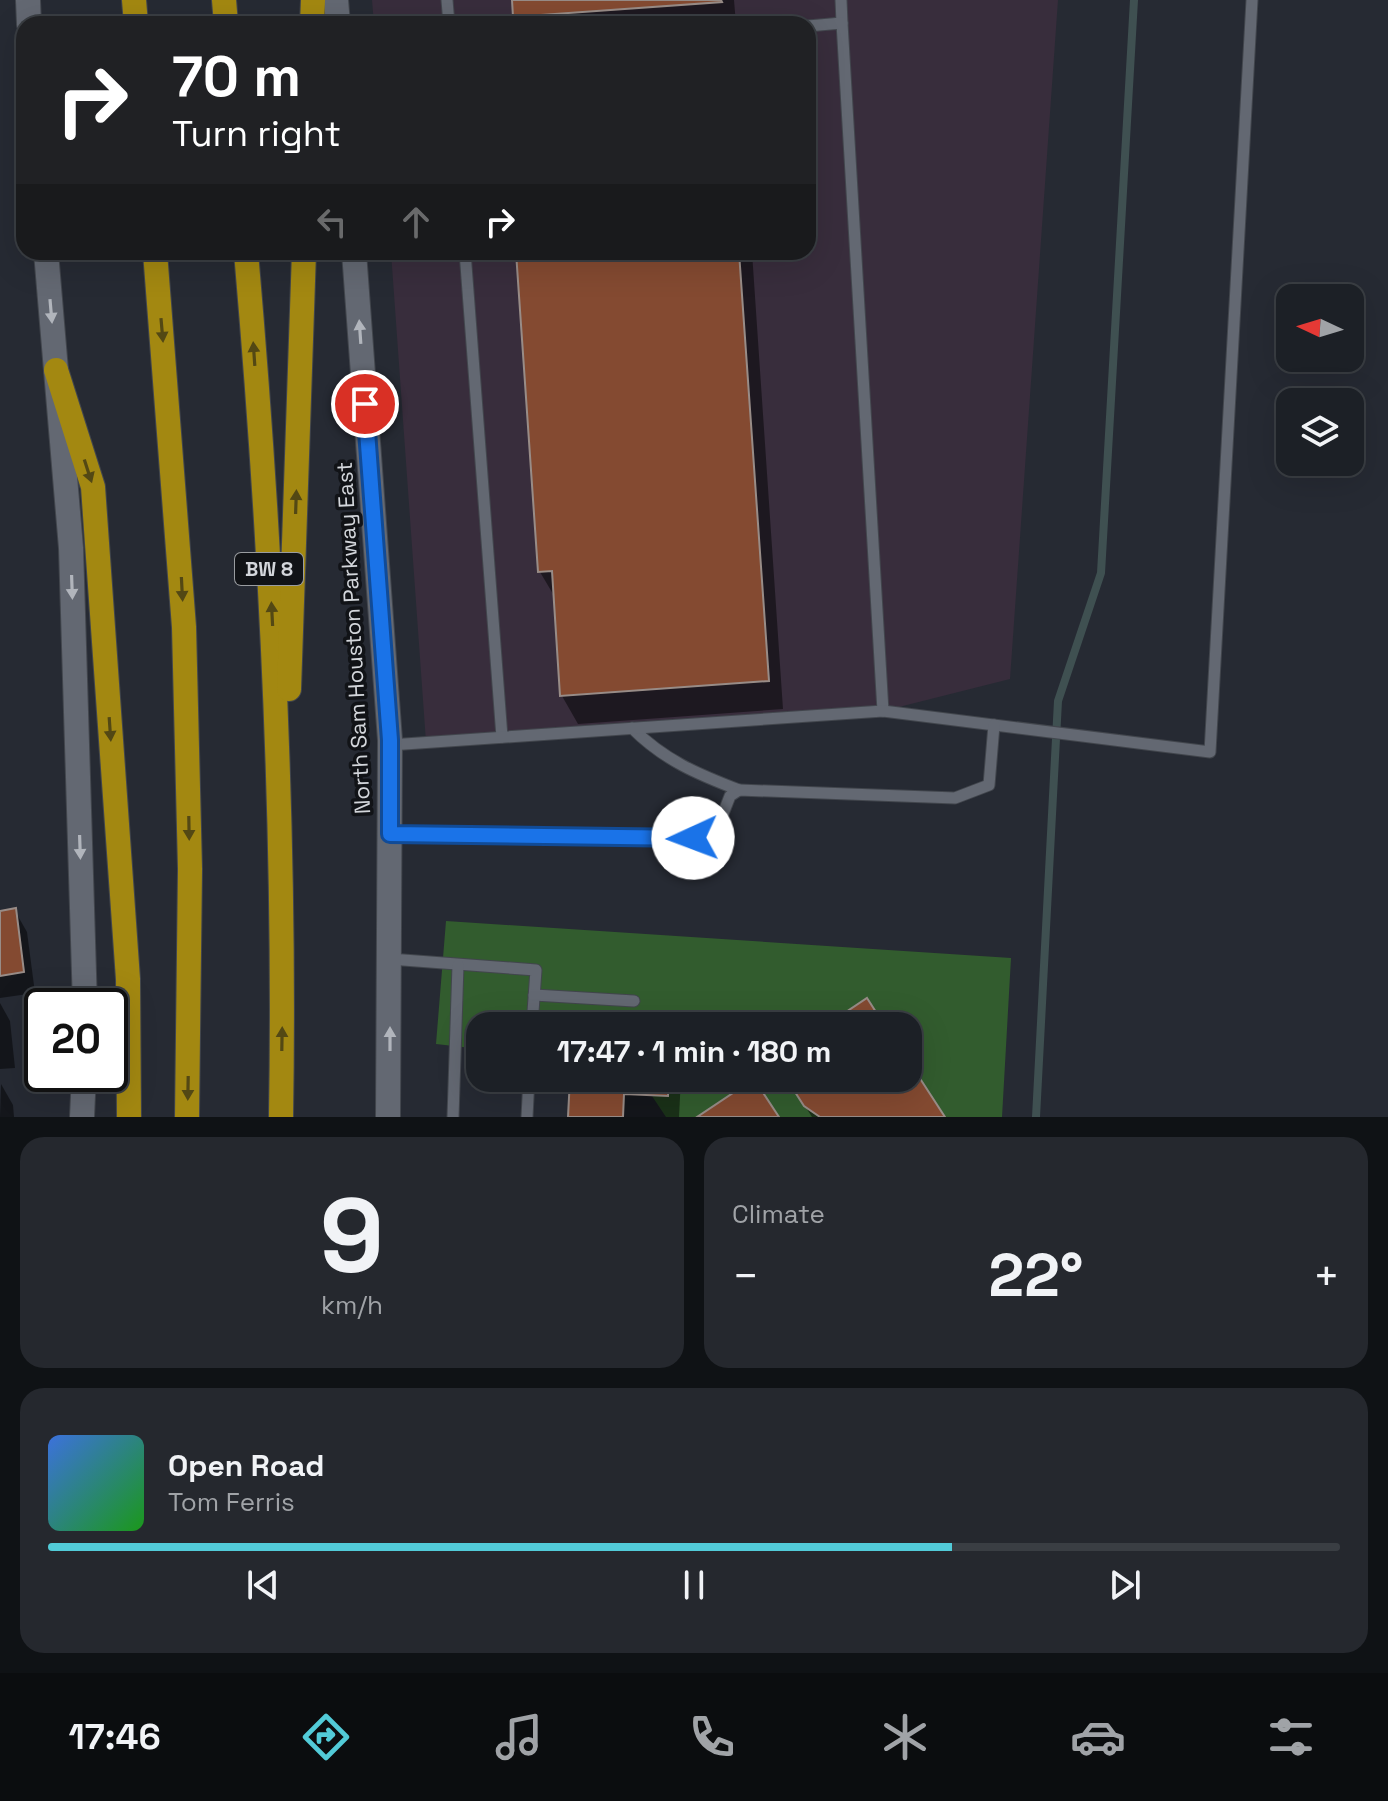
<!DOCTYPE html>
<meta charset="utf-8">
<style>
:root{--surface:#1c2026;--page:#25282e;--text:#f1f3f6;--muted:#a0a3a7;--line:#3a3e43;--accent:#52cbd8}
body{margin:0;font-family:"Space Grotesk",sans-serif;background:var(--page);color:var(--text);height:100vh;display:flex;flex-direction:column;font-size:30px;white-space:nowrap}
*{box-sizing:border-box;margin:0}
p{font-size:26px;color:var(--muted)}
.icon{flex:none;width:44px;height:44px;fill:none;stroke:currentColor;stroke-width:2;stroke-linecap:round;stroke-linejoin:round}
.map{position:relative;height:1117px;overflow:hidden}
.panel{display:flex;flex-direction:column;gap:20px;padding:20px;background:#0f1215;flex:1}
.panel>*{flex:none}
.banner{position:absolute;left:16px;top:16px;width:800px;height:244px;border-radius:24px;box-shadow:0 8px 32px #0002,0 0 0 2px var(--line);background:#202124;color:#fff;overflow:hidden}
.needle{width:52px;rotate:274deg}
.tools{position:absolute;left:1276px;top:284px;display:grid;gap:16px}
.tools a{display:grid;place-items:center;width:88px;height:88px;border-radius:16px;background:var(--surface);box-shadow:0 8px 32px #0002,0 0 0 2px var(--line);font-size:40px}
.speed{position:absolute;left:24px;top:988px;display:flex;gap:16px;font-size:40px;font-weight:700;text-align:center}
.speed>*{display:grid;place-content:center;width:104px;height:104px;border-radius:50%;background:var(--surface);box-shadow:0 8px 32px #0002,0 0 0 2px var(--line);line-height:1}
.speed .limit{border:4px solid #111;border-radius:12px;background:#fff;color:#111}
.pin{position:absolute;display:grid;place-items:center;width:68px;height:68px;color:#fff;margin:-34px;border:4px solid #fff;border-radius:50%;box-shadow:0 2px 8px #0007}
.me{position:absolute;width:88px;margin:-44px;rotate:268deg;stroke-linejoin:round;filter:drop-shadow(0 0 6px #0008)}
.turn{display:flex;align-items:center;gap:28px;height:168px;padding:0 24px;font-size:36px}
.turn .icon{width:104px;height:104px;stroke-width:2.5}
.turn b{display:block;font-size:56px;line-height:68px}
.lanes{display:flex;align-items:center;height:76px;padding:0 24px;background:#0003;justify-content:center;gap:40px;direction:ltr}
.lanes .off{opacity:.35}
.big{font-size:60px;font-weight:700;line-height:1.1}
.panel .card{flex:1;display:flex;flex-direction:column;justify-content:center;gap:12px;min-width:0;padding:0 28px;border-radius:24px;background:var(--page)}
.panel .dial{align-items:center;gap:0}
.dial b{font-size:104px;line-height:1}
.song{display:flex;align-items:center;gap:24px}
.cover{width:96px;height:96px;border-radius:12px;background:linear-gradient(135deg,hsl(220 70% 55%),hsl(120 70% 35%))}
.played{height:8px;border-radius:4px;background:linear-gradient(90deg,var(--accent) 70%,var(--line) 70%)}
.keys{display:flex;justify-content:space-around;direction:ltr}
.heat{display:flex;justify-content:space-between;align-items:center;font-size:44px;direction:ltr}
.panel .tiles{flex:1;display:grid;gap:20px;grid-template-columns:1fr 1fr}
.card:last-child{grid-column:span 2}
.trip{position:absolute;left:466px;top:1012px;width:456px;height:80px;border-radius:24px;background:var(--surface);box-shadow:0 8px 32px #0002,0 0 0 2px var(--line);font-weight:700;line-height:80px;text-align:center}
.dock{display:flex;height:128px;justify-content:space-around;align-items:center;background:#0b0d0f;color:var(--muted)}
.dock .icon{width:56px;height:56px}
.dock .selected{color:var(--accent)}
.dock b{font-size:36px;color:var(--text)}
.map>svg:first-child{display:block}
.industrial{fill:#382d3c}
.forest{fill:#325c2e}
.shadow{fill:#0007}
.lines{fill:none;stroke-linecap:round;stroke-linejoin:round}
.stream{stroke:#3f5051;stroke-width:8}
.building{fill:#844a31;stroke:#988c87;stroke-width:2}
.lane-casing{stroke:#42464d;stroke-width:13}
.secondary-casing{stroke:#42464d;stroke-width:26}
.highway-casing{stroke:#42464d;stroke-width:26}
.lane{stroke:#636872;stroke-width:11}
.secondary{stroke:#636872;stroke-width:24}
.highway{stroke:#a38811;stroke-width:24}
.oneway{fill:#b1b5bc}
.oneway2{fill:#534814}
.route-casing{stroke:#114b97;stroke-width:20}
.route{stroke:#1a73e8;stroke-width:14}
.labels{text-anchor:middle;stroke-width:7;stroke-linejoin:round;paint-order:stroke}
.shield{fill:#111317;stroke:#999ca0;stroke-width:2}
.shield-label{font-size:20px;font-weight:bold;fill:#d3d6db}
.street-label{font-size:22px;fill:#d3d6db;stroke:#111317}
</style>
<div class="map">
<svg width="1388" height="1117" viewBox="0 0 1388 1117">
<rect width="100%" height="100%" fill="#262a33"/>
<!-- industrial -->
<polygon class="industrial" points="372,0 1058,0 1010,679 883,711 426,742 391,252 808,252 808,24 374,24"/>
<!-- forest -->
<polygon class="forest" points="446,921 1011,958 1002,1117 666,1117 640,1078 908,1078 908,1026 480,1026 480,1049 436,1044"/>
<!-- shadow -->
<g class="shadow">
<polygon points="514,0 734,0 736,24 520,24"/>
<polygon points="518,252 752,252 783,709 578,724 562,696 556,599 540,572"/>
<polygon points="15,911 27,932 35,993 0,998 0,913"/>
<polygon points="0,1003 10,1021 15,1068 0,1069"/>
<polygon points="908,1064 943,1117 812,1117 787,1078 908,1078"/>
<polygon points="572,1078 681,1078 679,1117 570,1117"/>
<polygon points="1,1084 13,1105 14,1117 0,1117"/>
</g>
<g class="lines">
<!-- stream -->
<polyline class="stream" points="1036,1117 1058,701 1101,573 1134,0"/>
</g>
<!-- building -->
<g class="building">
<polygon points="512,0 721,0 722,2 513,17"/>
<polygon points="516,252 739,252 769,681 560,696 552,571 538,572"/>
<polygon points="16,908 24,972 0,976 0,911"/>
<polygon points="867,998 885,1026 825,1026"/>
<polygon points="908,1060 945,1117 820,1117 804,1106 786,1078 908,1078"/>
<polygon points="570,1078 669,1078 668,1096 624,1094 623,1117 568,1117"/>
<polygon points="754,1079 779,1117 697,1117"/>
</g>
<g class="lines">
<!-- lane casing -->
<g class="lane-casing">
<g id="lane">
<polyline points="447,0 449,24"/>
<polyline points="841,0 842,23"/>
<polyline points="808,26 842,23 883,711"/>
<polyline points="465,252 502,737"/>
<path d="M632,728C664,760 697,774 739,790"/>
<polyline points="390,745 883,711 1210,752 1252,0"/>
<polyline points="390,834 672,840 714,837 730,796 739,790 955,798 989,785 994,725"/>
<polyline points="390,959 536,970 532,1026"/>
<polyline points="534,995 634,1001"/>
<polyline points="453,1117 458,965"/>
<polyline points="527,1117 529,1078"/>
</g>
</g>
<!-- secondary casing -->
<g class="secondary-casing">
<g id="secondary">
<polyline points="28,0 29,24"/>
<polyline points="336,0 338,24"/>
<polyline points="46,252 71,548 85,1006"/>
<polyline points="354,252 390,740 388,1117"/>
<polyline points="82,1117 84,1074"/>
</g>
</g>
<!-- highway casing -->
<g class="highway-casing">
<g id="highway">
<polyline points="134,0 136,24"/>
<polyline points="224,0 226,24"/>
<polyline points="312,24 313,0"/>
<polyline points="155,252 184,627 190,869 187,1117"/>
<path d="M246,252C271,540 286,828 281,1117"/>
<polyline points="56,370 93,487 128,979 129,1117"/>
<polyline points="289,689 304,252"/>
</g>
</g>
<!-- lane -->
<use href="#lane" class="lane"/>
<!-- secondary -->
<use href="#secondary" class="secondary"/>
<!-- highway -->
<use href="#highway" class="highway"/>
</g>
<!-- one-way arrows -->
<defs><path id="oneway-solid" d="M-6-.8H1V-3.2L6.5 0L1 3.2V.8H-6Z" transform="scale(2)"/></defs>
<g class="oneway">
<use href="#oneway-solid" transform="translate(51 311) rotate(85)"/>
<use href="#oneway-solid" transform="translate(360 332) rotate(-94)"/>
<use href="#oneway-solid" transform="translate(72 587) rotate(88)"/>
<use href="#oneway-solid" transform="translate(80 847) rotate(88)"/>
<use href="#oneway-solid" transform="translate(390 1039) rotate(-90)"/>
</g>
<g class="oneway2">
<use href="#oneway-solid" transform="translate(162 330) rotate(85)"/>
<use href="#oneway-solid" transform="translate(254 354) rotate(-94)"/>
<use href="#oneway-solid" transform="translate(88 471) rotate(72)"/>
<use href="#oneway-solid" transform="translate(296 502) rotate(-88)"/>
<use href="#oneway-solid" transform="translate(182 589) rotate(87)"/>
<use href="#oneway-solid" transform="translate(272 614) rotate(-93)"/>
<use href="#oneway-solid" transform="translate(110 729) rotate(86)"/>
<use href="#oneway-solid" transform="translate(189 828) rotate(89)"/>
<use href="#oneway-solid" transform="translate(282 1039) rotate(-89)"/>
<use href="#oneway-solid" transform="translate(188 1088) rotate(91)"/>
</g>
<g class="lines">
<!-- route casing -->
<g class="route-casing">
<polyline id="route" points="365,404 390,740 390,834 693,838"/>
</g>
<!-- route -->
<use href="#route" class="route"/>
</g>
<g class="labels">
<!-- shield labels -->
<rect class="shield" x="235" y="553" width="68" height="32" rx="6"/>
<g class="shield-label">
<text x="269" y="576">BW 8</text>
</g>
<!-- street labels -->
<g class="street-label">
<text transform="translate(353 638) rotate(-93)" y="8">North Sam Houston Parkway East</text>
</g>
</g>
</svg>
<div class="tools">
<a><svg class="needle" viewBox="-14 -14 28 28"><path d="M0-13l5 13h-10z" fill="#e53935"/><path d="M0 13l5-13h-10z" fill="#a0a3a7"/></svg></a>
<a><svg class="icon" aria-label="layers" viewBox="0 0 24 24"><path d="M12 4l9 5-9 5-9-5zM3 14l9 5 9-5"/></svg></a>
</div>
<div class="speed"><div class="limit">20</div></div>
<div class="pin" style="left:365px;top:404px;background:#d93025"><svg class="icon" aria-label="arrive" viewBox="0 0 24 24"><path d="M6 21V4h12l-3 4 3 4H6"/></svg></div>
<svg class="me" style="left:693px;top:838px" viewBox="-20 -20 40 40"><circle r="19" fill="#fff"/><path d="M0-13L10 11 0 6-10 11z" fill="#1a73e8"/></svg>
<div class="trip">17:47 · 1 min · 180 m</div>
<div class="banner">
<div class="turn"><svg class="icon" aria-label="right" viewBox="0 0 24 24"><path d="M7 20v-9h11M14 6l5 5-5 5"/></svg><div><b>70 m</b>Turn right</div></div>
<div class="lanes"><svg class="icon off" aria-label="left" viewBox="0 0 24 24"><path d="M17 20v-9H6M10 6l-5 5 5 5"/></svg><svg class="icon off" aria-label="ahead" viewBox="0 0 24 24"><path d="M12 20V5M6 11l6-6 6 6"/></svg><svg class="icon" aria-label="right" viewBox="0 0 24 24"><path d="M7 20v-9h11M14 6l5 5-5 5"/></svg></div>
</div>
</div>
<section class="panel">
<div class="tiles">
<div class="card dial"><b>9</b><p>km/h</p></div>
<div class="card"><p>Climate</p>
<div class="heat"><a>−</a><b class="big">22°</b><a>+</a></div>
</div>
<div class="card">
<div class="song"><i class="cover"></i><div><b>Open Road</b><p>Tom Ferris</p></div></div>
<div class="played"></div>
<div class="keys"><svg class="icon" aria-label="previous" viewBox="0 0 24 24"><path d="M18 5L8 12l10 7zM5 5v14"/></svg><svg class="icon" aria-label="pause" viewBox="0 0 24 24"><path d="M8 5v14M16 5v14"/></svg><svg class="icon" aria-label="next" viewBox="0 0 24 24"><path d="M6 5l10 7-10 7zM19 5v14"/></svg></div>
</div>
</div>
</section>
<nav class="dock">
<b>17:46</b>
<svg class="icon selected" aria-label="directions" viewBox="0 0 24 24"><path d="M12 3l9 9-9 9-9-9zM9 14v-3h6M13 9l2 2-2 2"/></svg>
<svg class="icon" aria-label="music" viewBox="0 0 24 24"><path d="M9 18V5l10-2v13"/><circle cx="6" cy="18" r="3"/><circle cx="16" cy="16" r="3"/></svg>
<svg class="icon" aria-label="phone" viewBox="0 0 24 24"><path d="M5 4h4l2 5-3 2q2 4 5 5l2-3 5 2v4C11 20 4 13 5 4z"/></svg>
<svg class="icon" aria-label="climate" viewBox="0 0 24 24"><path d="M12 3v18M4 7l16 10M4 17L20 7"/></svg>
<svg class="icon" aria-label="car" viewBox="0 0 24 24"><path d="M5 17H2v-5l4-1 3-4h7l3 4 3 1v5h-3M9 17h6M6 11h13"/><circle cx="7" cy="17" r="2"/><circle cx="17" cy="17" r="2"/></svg>
<svg class="icon" aria-label="filters" viewBox="0 0 24 24"><path d="M4 7h16M4 17h16"/><circle cx="9" cy="7" r="2"/><circle cx="15" cy="17" r="2"/></svg>
</nav>
